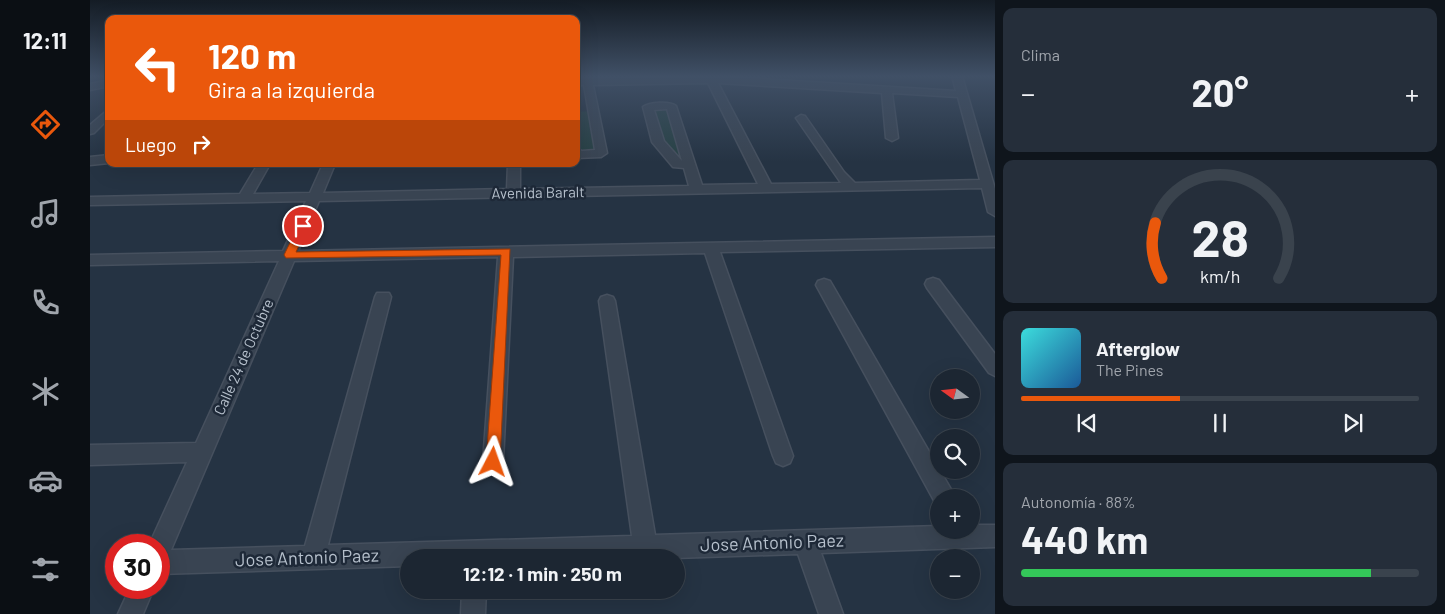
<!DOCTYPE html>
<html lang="es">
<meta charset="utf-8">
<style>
:root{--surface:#1c2632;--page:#252e3a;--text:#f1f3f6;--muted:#a0a5ac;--line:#3a434d;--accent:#ea580c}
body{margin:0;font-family:Barlow,sans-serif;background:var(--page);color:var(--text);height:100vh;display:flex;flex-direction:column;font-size:19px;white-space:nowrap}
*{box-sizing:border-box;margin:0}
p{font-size:16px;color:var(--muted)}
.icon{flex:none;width:28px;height:28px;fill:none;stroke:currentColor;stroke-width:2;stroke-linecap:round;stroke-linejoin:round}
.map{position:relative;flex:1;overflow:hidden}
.sheet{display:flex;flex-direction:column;gap:8px;padding:8px;background:#0f151c;width:450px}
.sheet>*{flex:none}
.banner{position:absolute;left:15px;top:15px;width:475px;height:152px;border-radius:10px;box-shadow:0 5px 20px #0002,0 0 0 1px var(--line);background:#ea580c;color:#fff;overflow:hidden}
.needle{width:32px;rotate:285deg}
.tools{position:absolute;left:840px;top:369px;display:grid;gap:10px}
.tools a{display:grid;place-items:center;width:50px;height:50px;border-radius:50%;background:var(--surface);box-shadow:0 5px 20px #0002,0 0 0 1px var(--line);font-size:25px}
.speed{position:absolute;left:15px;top:534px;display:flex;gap:10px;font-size:25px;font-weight:700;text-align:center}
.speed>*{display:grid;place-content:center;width:65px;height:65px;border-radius:50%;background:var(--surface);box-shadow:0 5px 20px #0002,0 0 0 1px var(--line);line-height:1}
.speed .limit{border:8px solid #d22;background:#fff;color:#111}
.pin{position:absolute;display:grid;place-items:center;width:42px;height:42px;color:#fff;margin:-21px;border:2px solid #fff;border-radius:50%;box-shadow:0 1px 5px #0007}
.me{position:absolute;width:55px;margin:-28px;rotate:4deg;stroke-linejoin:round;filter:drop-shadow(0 0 4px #0008)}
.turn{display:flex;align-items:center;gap:18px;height:105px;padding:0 20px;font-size:22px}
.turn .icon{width:65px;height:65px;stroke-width:2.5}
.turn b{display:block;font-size:35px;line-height:42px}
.then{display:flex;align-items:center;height:48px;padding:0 20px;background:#0003;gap:10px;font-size:19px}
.big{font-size:38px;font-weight:700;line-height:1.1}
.sheet .card{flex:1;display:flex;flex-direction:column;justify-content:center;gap:8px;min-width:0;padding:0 18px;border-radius:10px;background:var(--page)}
.sheet .dial{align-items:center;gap:0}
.dial svg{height:130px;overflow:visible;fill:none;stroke:var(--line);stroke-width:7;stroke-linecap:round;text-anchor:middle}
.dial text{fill:var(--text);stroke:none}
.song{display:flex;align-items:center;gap:15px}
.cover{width:60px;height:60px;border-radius:8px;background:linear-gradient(135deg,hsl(180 70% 55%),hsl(210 70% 35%))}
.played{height:5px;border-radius:2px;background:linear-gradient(90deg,var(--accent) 40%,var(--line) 40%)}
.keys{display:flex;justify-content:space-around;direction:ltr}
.heat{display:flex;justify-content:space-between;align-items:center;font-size:28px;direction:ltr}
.charge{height:8px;border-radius:4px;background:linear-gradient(90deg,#34c759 88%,var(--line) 0)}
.trip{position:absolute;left:310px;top:549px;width:285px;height:50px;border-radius:25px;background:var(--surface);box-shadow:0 5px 20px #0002,0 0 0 1px var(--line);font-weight:700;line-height:50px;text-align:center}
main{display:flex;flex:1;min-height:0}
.menu{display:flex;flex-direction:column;width:90px;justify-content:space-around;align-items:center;background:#0b0f14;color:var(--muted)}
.menu .icon{width:35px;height:35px}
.menu .selected{color:var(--accent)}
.menu b{font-size:22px;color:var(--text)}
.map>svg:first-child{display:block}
.green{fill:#274144}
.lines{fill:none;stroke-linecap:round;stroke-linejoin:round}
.minor-casing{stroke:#46505e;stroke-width:3}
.minor{fill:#394452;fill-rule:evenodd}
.route{fill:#ea580c;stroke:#983908}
.labels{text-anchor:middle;stroke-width:5;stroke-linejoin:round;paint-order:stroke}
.street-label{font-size:15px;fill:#b6c0cc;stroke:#1e2938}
.near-street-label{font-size:18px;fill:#b6c0cc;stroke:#1e2938}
</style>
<main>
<nav class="menu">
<b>12:11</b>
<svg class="icon selected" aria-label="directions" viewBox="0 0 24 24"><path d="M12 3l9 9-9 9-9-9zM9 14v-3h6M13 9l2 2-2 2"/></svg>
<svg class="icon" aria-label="music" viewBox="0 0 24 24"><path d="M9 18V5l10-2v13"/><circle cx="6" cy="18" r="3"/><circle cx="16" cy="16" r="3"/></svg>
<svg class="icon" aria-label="phone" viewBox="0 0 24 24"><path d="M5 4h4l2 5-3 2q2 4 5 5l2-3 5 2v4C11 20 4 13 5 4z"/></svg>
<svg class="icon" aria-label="climate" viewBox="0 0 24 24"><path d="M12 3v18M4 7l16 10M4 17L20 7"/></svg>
<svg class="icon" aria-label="car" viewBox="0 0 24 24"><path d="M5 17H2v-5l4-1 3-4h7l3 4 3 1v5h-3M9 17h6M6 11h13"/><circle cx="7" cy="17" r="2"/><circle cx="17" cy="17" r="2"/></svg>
<svg class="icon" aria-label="filters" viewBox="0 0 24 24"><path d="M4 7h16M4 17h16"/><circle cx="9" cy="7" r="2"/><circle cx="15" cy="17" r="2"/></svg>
</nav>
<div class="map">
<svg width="905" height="614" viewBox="0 0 905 614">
<rect width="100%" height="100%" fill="#253343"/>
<!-- green -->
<g class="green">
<polygon points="563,108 578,108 594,161 590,161 575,144"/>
<polygon points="499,111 506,151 490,152 486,112"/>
</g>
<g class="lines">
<!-- minor casing -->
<g class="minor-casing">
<g id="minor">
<path d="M624,76L866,91L862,76H872L905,189V216L898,212L892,188L229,201L208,251L905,237V247L630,252L703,456L700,463L693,466L686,463L683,456L615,253L423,257L413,462L410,469L403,472L396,469L393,462L408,257L204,261L81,550L215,546L285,297L287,293H299L301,297L238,545L542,536L509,301L511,297L517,295L523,297L525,301L565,535L849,526V530H881V525H905V547L731,553L753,614H729L708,554L584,558H319V566L69,574V545H59L97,462L0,465V445L106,443L189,261L0,265V255L193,251L216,201L0,205V197L150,194L168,164H180L163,194L220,193L233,164H245L233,193L417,189L418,164H430V189L599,186L594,168L583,167L562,142L553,107C559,102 580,101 586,106L612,185L668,184L618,83L503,85L517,153L511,157L486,158V148L492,151L505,150L494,85H486V79ZM628,83L792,93L796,138L802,141L808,138L802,93L868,97L890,180L765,183L754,172L715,116L711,115L706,118L751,183L681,184ZM577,109L592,161L574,141L564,110Z"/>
<polygon points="19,80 19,86 0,90 0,84"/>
<polygon points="19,109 19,118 4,133 0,134 0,125"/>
<polygon points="19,155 19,163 0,165 0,157"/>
<polygon points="843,278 849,280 905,354 905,376 899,373 837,288 835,284 837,280"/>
<polygon points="734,279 740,281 866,498 849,498 847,506 726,285 728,281"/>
<polygon points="40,588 64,588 53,614 28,614"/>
<polygon points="372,590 396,590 395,614 371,614"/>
</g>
</g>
<!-- minor -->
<use href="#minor" class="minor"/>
</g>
<!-- sky -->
<linearGradient id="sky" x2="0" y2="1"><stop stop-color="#141c25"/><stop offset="0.47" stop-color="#405066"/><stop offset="1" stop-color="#405066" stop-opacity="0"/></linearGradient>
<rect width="905" height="162" fill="url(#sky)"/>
<!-- route -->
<polygon class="route" points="213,223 218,226 206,252 420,249 410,462 408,467 403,469 398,467 396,462 411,255 196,258 194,255 208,226"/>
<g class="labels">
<!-- street labels -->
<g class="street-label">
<text transform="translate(448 193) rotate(-1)" y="5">Avenida Baralt</text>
<text transform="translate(154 357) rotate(-66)" y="5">Calle 24 de Octubre</text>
</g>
<!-- near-street labels -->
<g class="near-street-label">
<text transform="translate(682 543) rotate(-2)" y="6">Jose Antonio Paez</text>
<text transform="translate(217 558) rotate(-2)" y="6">Jose Antonio Paez</text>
</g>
</g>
</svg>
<div class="tools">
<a><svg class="needle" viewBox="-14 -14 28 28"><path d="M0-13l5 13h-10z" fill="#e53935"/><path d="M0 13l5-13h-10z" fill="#a0a5ac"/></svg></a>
<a><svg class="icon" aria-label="search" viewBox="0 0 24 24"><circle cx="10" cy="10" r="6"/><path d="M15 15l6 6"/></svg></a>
<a>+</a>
<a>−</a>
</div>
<div class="speed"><div class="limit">30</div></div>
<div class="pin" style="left:213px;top:226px;background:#d93025"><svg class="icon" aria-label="arrive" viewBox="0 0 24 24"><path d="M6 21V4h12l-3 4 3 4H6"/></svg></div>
<svg class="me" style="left:403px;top:462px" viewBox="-20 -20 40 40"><path d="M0-17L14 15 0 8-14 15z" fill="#ea580c" stroke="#fff" stroke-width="4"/></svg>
<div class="trip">12:12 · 1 min · 250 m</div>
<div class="banner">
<div class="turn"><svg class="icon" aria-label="left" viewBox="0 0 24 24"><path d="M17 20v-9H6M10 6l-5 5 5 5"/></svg><div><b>120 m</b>Gira a la izquierda</div></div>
<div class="then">Luego<svg class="icon" aria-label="right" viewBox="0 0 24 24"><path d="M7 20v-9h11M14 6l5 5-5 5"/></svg></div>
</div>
</div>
<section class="sheet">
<div class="card"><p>Clima</p>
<div class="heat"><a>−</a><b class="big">20°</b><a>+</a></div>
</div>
<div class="card dial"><svg viewBox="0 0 100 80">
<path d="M14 69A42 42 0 1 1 86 69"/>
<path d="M14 69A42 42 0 0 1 10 35" stroke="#ea580c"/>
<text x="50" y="56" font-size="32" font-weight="700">28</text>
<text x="50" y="72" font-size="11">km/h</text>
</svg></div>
<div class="card">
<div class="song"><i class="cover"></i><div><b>Afterglow</b><p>The Pines</p></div></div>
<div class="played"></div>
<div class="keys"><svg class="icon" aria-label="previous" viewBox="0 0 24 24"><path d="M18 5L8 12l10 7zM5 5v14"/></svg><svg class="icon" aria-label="pause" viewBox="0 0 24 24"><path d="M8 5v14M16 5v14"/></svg><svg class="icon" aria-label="next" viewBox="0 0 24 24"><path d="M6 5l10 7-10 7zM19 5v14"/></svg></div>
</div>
<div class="card"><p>Autonomía · 88%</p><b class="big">440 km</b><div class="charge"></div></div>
</section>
</main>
